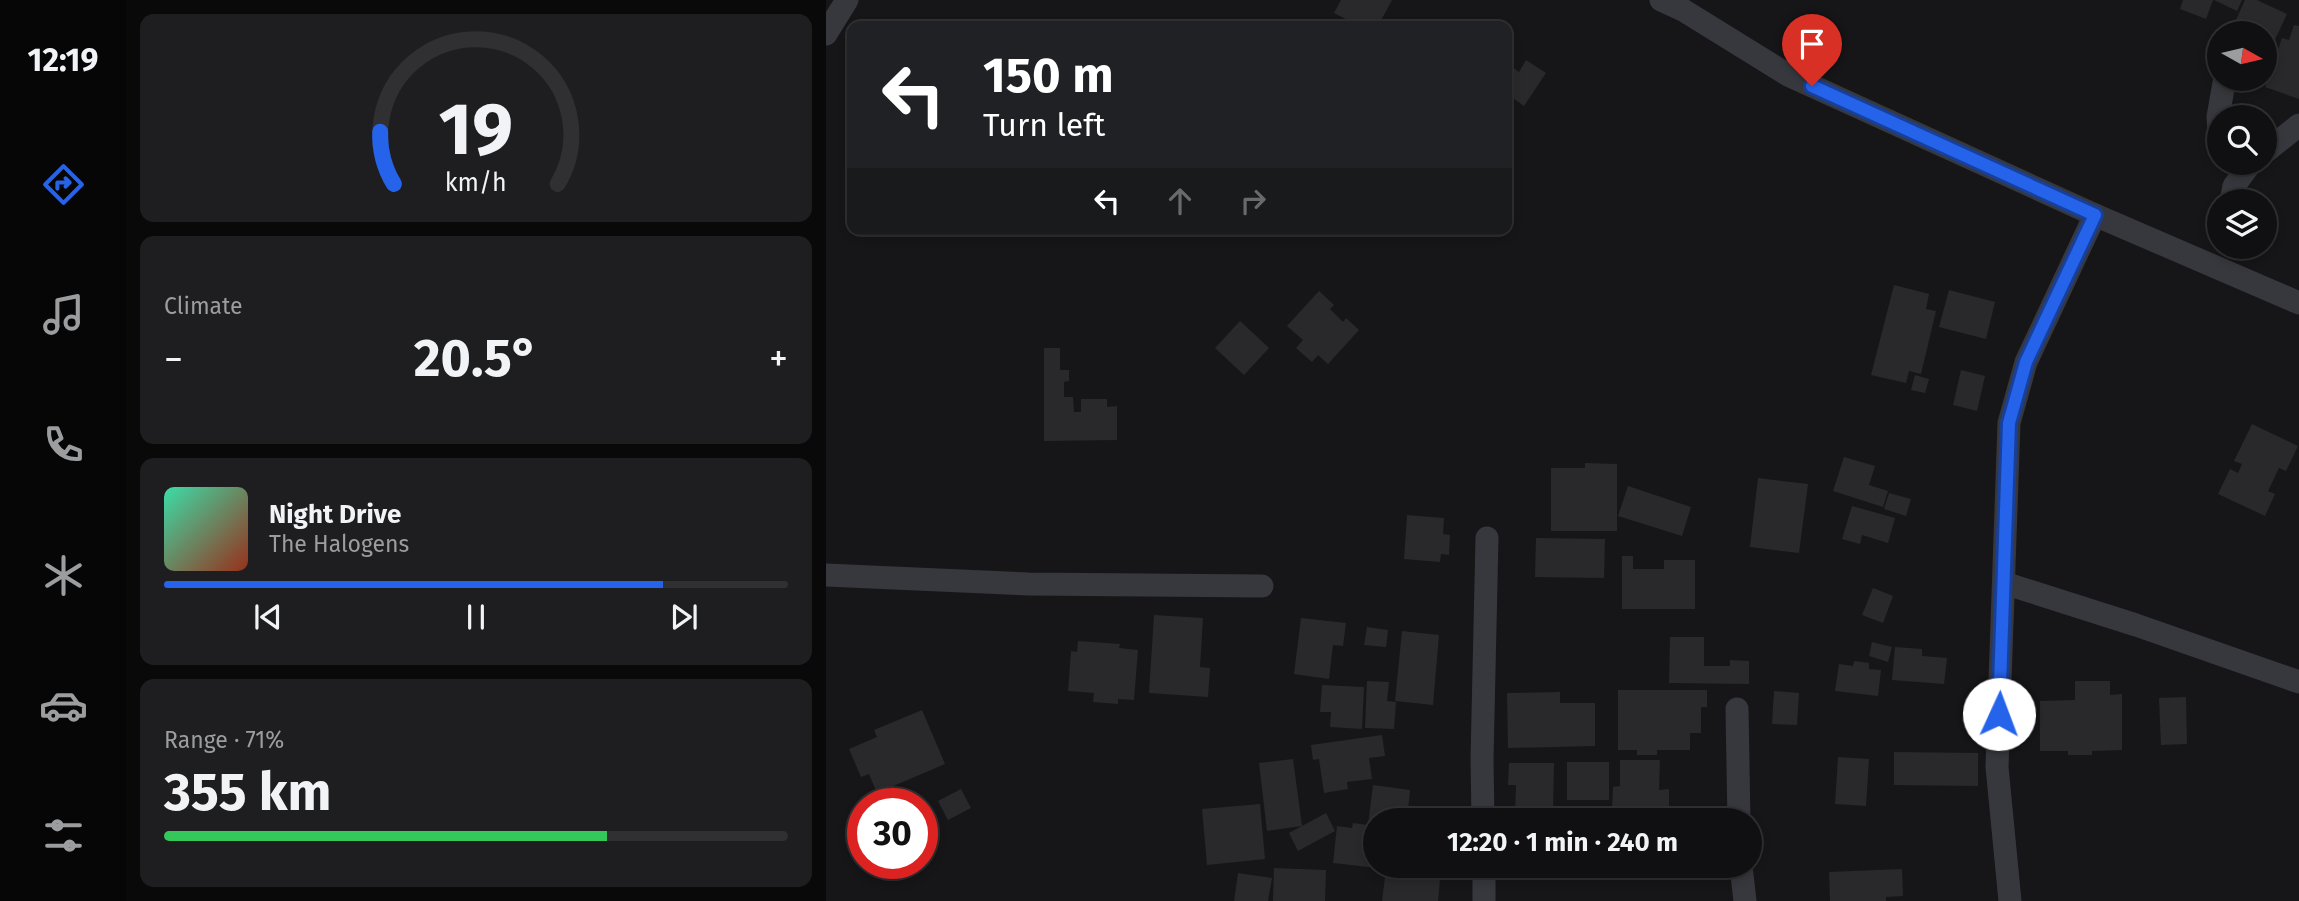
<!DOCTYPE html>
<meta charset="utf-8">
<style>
:root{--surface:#101012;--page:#1e1e20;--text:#f1f3f6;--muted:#9c9d9f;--line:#303032;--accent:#2563eb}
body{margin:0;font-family:"Fira Sans",sans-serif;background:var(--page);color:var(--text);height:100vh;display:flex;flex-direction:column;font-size:26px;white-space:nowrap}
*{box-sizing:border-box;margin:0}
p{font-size:23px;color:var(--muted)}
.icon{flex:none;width:38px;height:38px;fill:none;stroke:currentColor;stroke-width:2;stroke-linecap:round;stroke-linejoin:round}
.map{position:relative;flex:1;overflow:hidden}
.side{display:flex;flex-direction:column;gap:14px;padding:14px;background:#09090a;width:700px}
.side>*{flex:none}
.top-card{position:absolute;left:21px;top:21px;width:665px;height:214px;border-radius:14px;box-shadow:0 4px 10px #0003,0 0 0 2px var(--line);background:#202124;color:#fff;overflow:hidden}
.needle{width:46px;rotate:98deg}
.fabs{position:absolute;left:1381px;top:21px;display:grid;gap:14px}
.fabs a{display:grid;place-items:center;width:70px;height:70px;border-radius:50%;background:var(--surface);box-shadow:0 4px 10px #0003,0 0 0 2px var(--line);font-size:35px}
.speed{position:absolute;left:21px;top:788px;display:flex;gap:14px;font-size:35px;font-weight:700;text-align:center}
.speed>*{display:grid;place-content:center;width:91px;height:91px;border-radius:50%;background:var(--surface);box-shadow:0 4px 10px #0003,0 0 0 2px var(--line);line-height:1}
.speed .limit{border:10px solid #d22;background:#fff;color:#111}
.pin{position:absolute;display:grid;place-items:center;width:60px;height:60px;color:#fff;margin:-72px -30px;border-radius:50% 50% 50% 0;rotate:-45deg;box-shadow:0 0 7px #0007}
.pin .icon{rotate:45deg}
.me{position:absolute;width:77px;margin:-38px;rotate:2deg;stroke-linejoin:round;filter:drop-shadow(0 0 5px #0008)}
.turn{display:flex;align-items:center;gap:24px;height:147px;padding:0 21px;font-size:32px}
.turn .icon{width:91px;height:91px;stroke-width:2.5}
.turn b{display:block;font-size:49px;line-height:60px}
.lanes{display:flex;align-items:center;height:66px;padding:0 21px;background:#0003;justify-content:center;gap:35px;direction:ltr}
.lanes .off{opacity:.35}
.big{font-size:52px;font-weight:700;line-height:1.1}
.side .card{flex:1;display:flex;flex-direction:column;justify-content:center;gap:10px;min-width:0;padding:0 24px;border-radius:14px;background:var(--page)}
.side .dial{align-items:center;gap:0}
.dial svg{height:182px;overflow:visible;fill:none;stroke:var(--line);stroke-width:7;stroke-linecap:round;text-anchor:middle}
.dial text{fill:var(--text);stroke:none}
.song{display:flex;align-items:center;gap:21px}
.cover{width:84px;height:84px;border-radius:10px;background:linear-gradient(135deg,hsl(160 70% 55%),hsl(10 70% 35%))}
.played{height:7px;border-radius:4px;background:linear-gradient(90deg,var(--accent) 80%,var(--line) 80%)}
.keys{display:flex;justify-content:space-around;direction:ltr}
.heat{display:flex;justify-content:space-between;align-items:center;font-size:38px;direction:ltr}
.charge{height:10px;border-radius:5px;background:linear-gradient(90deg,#34c759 71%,var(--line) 0)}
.trip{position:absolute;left:537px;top:808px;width:399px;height:70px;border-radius:35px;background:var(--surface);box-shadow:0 4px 10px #0003,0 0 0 2px var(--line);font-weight:700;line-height:70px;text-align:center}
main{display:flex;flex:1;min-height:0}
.dock{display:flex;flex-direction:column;width:126px;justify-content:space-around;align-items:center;background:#060607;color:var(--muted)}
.dock .icon{width:49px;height:49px}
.dock .current{color:var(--accent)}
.dock b{font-size:32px;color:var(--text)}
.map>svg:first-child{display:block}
.building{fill:#29292c}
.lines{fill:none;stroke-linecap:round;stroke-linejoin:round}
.street{stroke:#37383d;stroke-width:23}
.route-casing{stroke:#184099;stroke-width:18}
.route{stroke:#2563eb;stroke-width:12}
</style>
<main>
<nav class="dock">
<b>12:19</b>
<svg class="icon current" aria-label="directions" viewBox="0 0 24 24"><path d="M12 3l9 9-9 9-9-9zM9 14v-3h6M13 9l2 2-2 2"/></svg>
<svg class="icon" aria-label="music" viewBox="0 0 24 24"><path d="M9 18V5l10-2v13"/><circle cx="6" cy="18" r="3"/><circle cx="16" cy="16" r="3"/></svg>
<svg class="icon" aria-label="phone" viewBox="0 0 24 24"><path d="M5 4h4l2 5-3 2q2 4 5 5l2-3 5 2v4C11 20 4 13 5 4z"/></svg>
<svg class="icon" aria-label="climate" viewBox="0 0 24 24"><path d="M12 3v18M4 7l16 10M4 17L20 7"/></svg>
<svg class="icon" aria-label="car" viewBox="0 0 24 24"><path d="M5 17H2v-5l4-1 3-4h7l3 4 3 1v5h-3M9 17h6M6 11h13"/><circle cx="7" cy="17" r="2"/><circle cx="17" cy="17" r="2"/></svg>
<svg class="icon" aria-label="filters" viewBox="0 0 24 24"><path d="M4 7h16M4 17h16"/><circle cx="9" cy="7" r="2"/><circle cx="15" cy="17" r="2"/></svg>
</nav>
<section class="side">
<div class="card dial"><svg viewBox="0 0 100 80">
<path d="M14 69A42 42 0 1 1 86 69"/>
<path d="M14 69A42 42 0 0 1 8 46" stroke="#2563eb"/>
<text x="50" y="56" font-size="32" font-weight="700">19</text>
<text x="50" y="72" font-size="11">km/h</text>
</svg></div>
<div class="card"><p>Climate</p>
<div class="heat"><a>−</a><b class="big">20.5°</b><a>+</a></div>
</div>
<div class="card">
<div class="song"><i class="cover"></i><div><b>Night Drive</b><p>The Halogens</p></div></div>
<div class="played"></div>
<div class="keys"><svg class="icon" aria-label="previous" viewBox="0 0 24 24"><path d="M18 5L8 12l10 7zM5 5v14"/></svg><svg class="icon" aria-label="pause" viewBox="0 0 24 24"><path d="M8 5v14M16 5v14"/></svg><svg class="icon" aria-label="next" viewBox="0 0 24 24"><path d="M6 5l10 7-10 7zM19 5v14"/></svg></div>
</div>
<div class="card"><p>Range · 71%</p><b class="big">355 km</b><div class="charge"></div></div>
</section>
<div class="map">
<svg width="1473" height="901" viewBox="0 0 1473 901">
<rect width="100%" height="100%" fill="#161618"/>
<!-- building -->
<g class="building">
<polygon points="515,0 566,0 552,26 533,26 508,13"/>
<polygon points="1357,0 1387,0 1380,19 1354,9"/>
<polygon points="1388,0 1416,0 1411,11"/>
<polygon points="1419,0 1431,0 1461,14 1438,63 1438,33 1404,33"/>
<polygon points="1468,25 1473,26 1473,99 1439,87 1456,38 1463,40"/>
<polygon points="700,60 720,73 698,106 681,94 681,63 693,72"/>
<polygon points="1068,285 1103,294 1100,309 1110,311 1095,374 1083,371 1080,383 1045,375"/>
<polygon points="1123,290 1169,302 1160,339 1113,327"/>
<polygon points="493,291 508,305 504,309 517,322 520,318 533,330 502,364 492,355 486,362 470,348 477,340 461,326"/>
<polygon points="414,321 443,348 418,375 389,348"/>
<polygon points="218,348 234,348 234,370 243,370 243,381 238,382 238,397 247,397 248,412 255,412 255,399 281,399 281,407 291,406 291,440 218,441"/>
<polygon points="1135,370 1159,376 1151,411 1127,405"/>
<polygon points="1089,375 1103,379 1099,393 1085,390"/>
<polygon points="1426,424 1472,446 1460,471 1453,468 1442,491 1449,494 1439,516 1392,494 1404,469 1412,473 1416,464 1408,461"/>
<polygon points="1018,457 1049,466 1043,485 1062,491 1057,507 1007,491"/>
<polygon points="759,463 791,464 791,531 725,531 725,468 759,468"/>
<polygon points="932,478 982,484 973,553 924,547"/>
<polygon points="802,486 865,507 856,536 792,516"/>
<polygon points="1063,493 1085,499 1080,516 1058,509"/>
<polygon points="1026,506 1069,518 1062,543 1036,535 1034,544 1016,539"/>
<polygon points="581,515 618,518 617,534 624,535 623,555 615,554 614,562 578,559"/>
<polygon points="710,538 779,539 778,578 709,577"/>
<polygon points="796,556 807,556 807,569 838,569 838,560 869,560 869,609 796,609"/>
<polygon points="1047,588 1067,596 1057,623 1036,615"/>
<polygon points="328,615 377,618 374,667 384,668 382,697 323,693"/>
<polygon points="475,618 520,623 517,646 507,645 503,679 468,674"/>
<polygon points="541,627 562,630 560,647 538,645"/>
<polygon points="576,631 613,635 607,705 569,701"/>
<polygon points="844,637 878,637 878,666 904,666 904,660 923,661 923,684 843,683"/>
<polygon points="252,641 294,644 293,648 312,650 308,700 292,699 292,704 267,702 268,693 242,691 245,651 251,652"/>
<polygon points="1046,642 1066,647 1062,662 1043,656"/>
<polygon points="1069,647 1096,649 1096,656 1121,658 1118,684 1066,680"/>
<polygon points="1028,661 1043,663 1043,669 1055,670 1052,696 1009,691 1013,664 1027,666"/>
<polygon points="541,681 563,682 561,701 570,702 568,729 539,728"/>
<polygon points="1249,681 1284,681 1284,695 1296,694 1296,750 1266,751 1266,755 1242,755 1242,751 1214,751 1214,701 1249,700"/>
<polygon points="496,685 538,687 536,729 504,727 505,712 494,712"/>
<polygon points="792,690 881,690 881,707 875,707 875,733 864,733 864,750 831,750 831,755 811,755 811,750 792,750"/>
<polygon points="948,691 973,693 971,725 946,724"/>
<polygon points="734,692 734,703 769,703 769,746 682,748 681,693"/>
<polygon points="1360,697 1361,744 1335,745 1333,698"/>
<polygon points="96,710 119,764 51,793 43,774 35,777 23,749 51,737 48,730"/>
<polygon points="556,735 559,756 543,758 546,779 521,782 522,789 498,793 493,759 487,760 485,745"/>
<polygon points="1068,752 1152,753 1152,786 1068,785"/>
<polygon points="1012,757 1043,759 1040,806 1009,804"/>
<polygon points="467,759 476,826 441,831 433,763"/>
<polygon points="794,760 834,760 833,790 843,789 843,809 786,809 787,787 794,786"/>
<rect x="741" y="762" width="42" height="38"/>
<polygon points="683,763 728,763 727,815 689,814 690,785 682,785"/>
<polygon points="547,785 584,790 581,821 550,821 550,866 581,866 580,875 614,879 612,901 556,901 560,869 507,863 511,826 526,828 527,823 542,825"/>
<polygon points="135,789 145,808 122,820 112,801"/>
<polygon points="434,804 439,859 381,865 376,809"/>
<polygon points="500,813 509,831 472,851 463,833"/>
<polygon points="448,868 500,870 499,901 447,901"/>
<polygon points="1076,869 1077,896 1060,897 1060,901 1004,901 1003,872"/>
<polygon points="412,873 446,878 442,901 408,901"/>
</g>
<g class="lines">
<!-- street -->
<g class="street">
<polyline points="835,0 857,10 962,75 1269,215 1473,303"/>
<polyline points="0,34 21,0"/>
<polyline points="1393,131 1392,117 1398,83"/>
<polyline points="1438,153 1473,125"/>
<polyline points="1405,201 1408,186 1425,163"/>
<polyline points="0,575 203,584 436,586"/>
<polyline points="1178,583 1310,625 1473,682"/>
<polyline points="911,709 913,821"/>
<polyline points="657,821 656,759 661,538"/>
<polyline points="658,866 658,901"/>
<polyline points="915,866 919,901"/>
<polyline points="1184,901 1171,767 1183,423 1200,362 1269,215"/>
</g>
</g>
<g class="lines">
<!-- route casing -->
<g class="route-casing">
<polyline id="route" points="986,86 1269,215 1200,362 1183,423 1173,714"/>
</g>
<!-- route -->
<use href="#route" class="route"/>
</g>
</svg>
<div class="fabs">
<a><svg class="needle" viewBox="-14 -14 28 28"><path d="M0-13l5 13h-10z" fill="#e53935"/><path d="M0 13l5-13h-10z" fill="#9c9d9f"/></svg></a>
<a><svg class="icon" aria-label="search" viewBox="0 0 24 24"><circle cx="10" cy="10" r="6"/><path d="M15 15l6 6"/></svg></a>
<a><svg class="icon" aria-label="layers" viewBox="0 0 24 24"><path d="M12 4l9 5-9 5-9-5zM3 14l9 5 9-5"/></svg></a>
</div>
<div class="speed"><div class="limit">30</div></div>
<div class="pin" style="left:986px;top:86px;background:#d93025"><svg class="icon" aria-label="arrive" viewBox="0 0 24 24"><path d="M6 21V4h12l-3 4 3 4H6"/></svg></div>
<svg class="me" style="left:1173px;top:714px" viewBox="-20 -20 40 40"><circle r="19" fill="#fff"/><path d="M0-13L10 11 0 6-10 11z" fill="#2563eb"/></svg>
<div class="trip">12:20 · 1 min · 240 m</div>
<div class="top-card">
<div class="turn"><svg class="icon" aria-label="left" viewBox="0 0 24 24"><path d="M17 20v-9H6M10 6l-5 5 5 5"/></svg><div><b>150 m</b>Turn left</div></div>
<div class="lanes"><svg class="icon" aria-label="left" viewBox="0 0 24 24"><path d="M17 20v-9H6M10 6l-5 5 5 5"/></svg><svg class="icon off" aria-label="ahead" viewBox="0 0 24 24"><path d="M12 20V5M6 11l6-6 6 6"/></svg><svg class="icon off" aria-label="right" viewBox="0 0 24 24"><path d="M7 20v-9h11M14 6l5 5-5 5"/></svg></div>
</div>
</div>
</main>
